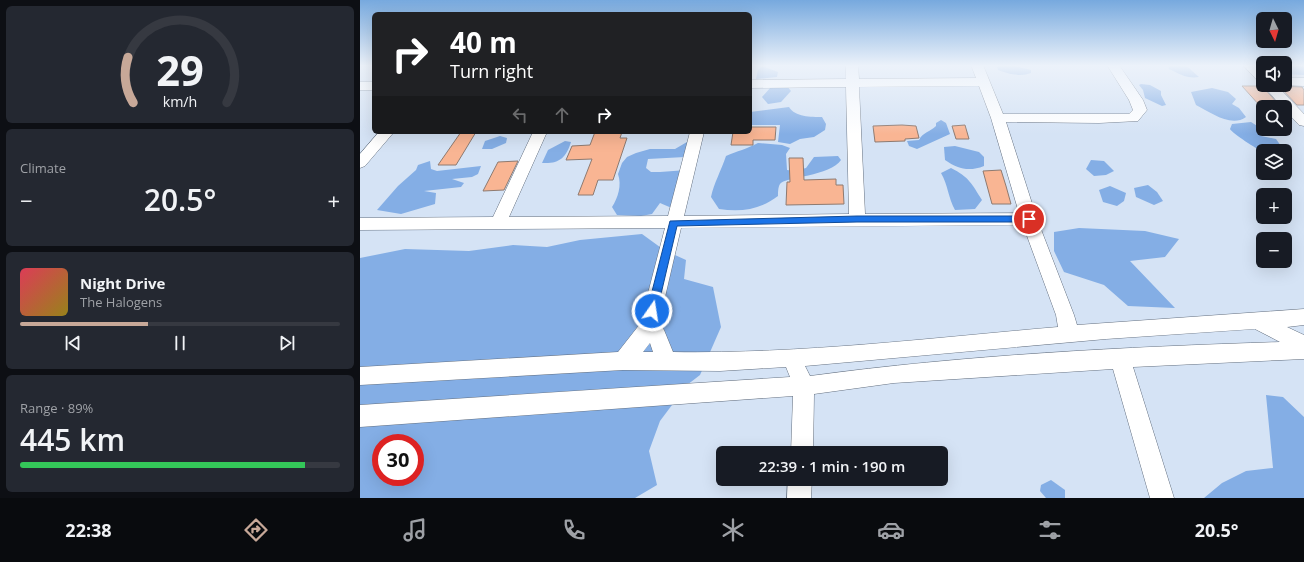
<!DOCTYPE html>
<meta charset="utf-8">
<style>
:root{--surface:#171b24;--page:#242831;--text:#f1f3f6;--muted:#9ea1a6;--line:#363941;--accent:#c7a898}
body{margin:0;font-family:"Open Sans",sans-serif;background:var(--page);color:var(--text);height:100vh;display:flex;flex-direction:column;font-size:15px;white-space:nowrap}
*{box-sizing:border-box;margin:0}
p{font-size:13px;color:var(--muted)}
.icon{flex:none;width:22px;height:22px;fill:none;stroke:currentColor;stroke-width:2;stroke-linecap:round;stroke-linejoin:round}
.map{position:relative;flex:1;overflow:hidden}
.drawer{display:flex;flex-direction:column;gap:6px;padding:6px;background:#0d0f14;width:360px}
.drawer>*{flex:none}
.hud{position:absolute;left:12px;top:12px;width:380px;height:122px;border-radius:6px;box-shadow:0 4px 16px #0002;background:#202124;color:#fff;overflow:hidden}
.needle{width:26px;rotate:175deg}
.fabs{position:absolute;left:896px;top:12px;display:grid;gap:8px}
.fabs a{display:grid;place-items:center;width:36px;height:36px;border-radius:6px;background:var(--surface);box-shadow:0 4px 16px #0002;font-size:20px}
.speed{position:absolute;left:12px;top:434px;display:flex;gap:8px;font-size:20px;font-weight:700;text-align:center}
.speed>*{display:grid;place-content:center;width:52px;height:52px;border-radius:50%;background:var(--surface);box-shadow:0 4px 16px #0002;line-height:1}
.speed .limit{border:6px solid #d22;background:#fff;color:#111}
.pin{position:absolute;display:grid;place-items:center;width:34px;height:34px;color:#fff;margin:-17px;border:2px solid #fff;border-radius:50%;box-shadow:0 1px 4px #0007}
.me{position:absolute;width:44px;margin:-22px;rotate:13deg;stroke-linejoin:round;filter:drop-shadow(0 0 3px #0008)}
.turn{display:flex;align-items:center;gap:14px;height:84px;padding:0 12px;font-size:18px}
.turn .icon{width:52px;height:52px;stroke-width:2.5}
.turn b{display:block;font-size:28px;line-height:34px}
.lanes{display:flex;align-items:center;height:38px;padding:0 12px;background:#0003;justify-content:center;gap:20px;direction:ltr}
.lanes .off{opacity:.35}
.big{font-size:30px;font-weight:600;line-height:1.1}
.drawer .card{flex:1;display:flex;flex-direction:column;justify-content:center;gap:6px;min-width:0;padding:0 14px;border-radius:6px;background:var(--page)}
.drawer .dial{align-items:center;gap:0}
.dial svg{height:104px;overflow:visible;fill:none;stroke:var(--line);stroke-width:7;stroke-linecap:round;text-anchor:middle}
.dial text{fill:var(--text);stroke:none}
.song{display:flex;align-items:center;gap:12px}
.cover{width:48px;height:48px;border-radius:6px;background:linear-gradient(135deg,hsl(350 70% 55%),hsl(50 70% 35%))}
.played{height:4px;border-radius:2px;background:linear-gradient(90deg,var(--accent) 40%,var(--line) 40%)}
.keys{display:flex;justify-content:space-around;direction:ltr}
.heat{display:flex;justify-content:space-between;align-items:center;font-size:22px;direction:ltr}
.charge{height:6px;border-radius:3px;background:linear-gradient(90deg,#34c759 89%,var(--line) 0)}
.trip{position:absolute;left:356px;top:446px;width:232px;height:40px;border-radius:6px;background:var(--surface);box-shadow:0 4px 16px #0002;font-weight:600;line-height:40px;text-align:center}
.menu{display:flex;height:64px;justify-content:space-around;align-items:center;background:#090b0e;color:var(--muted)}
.menu .icon{width:28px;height:28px}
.menu .on{color:var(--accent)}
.menu b{font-size:18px;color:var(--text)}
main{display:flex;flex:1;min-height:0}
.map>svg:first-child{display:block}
.forest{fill:#84aee5;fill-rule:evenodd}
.building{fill:#f9b593;stroke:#8e7a70}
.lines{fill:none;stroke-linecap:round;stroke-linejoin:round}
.minor-casing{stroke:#647080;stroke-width:1}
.minor{fill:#fff;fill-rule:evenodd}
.route{fill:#1a73e8;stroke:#114b97}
</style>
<main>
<section class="drawer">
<div class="card dial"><svg viewBox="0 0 100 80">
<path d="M14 69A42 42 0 1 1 86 69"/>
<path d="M14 69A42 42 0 0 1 10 34" stroke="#c7a898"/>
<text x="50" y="56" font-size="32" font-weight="700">29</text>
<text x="50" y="72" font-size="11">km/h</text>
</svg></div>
<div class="card"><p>Climate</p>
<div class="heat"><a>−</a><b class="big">20.5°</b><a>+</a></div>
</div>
<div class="card">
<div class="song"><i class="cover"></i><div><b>Night Drive</b><p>The Halogens</p></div></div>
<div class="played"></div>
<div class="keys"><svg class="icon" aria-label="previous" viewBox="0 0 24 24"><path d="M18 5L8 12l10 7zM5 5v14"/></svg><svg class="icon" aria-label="pause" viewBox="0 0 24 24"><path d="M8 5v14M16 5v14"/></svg><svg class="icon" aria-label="next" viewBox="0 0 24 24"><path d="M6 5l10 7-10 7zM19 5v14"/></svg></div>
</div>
<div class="card"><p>Range · 89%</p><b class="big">445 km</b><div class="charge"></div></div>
</section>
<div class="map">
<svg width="944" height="498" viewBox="0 0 944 498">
<rect width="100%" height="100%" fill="#d5e3f5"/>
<!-- forest -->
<g class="forest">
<path d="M640,65H651L671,70V73C660,77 649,74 638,70L637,67Z"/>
<path d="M808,65C830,65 824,64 839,77C828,79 819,74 809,69Z"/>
<polygon points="929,65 944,65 944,75 925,74 925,66"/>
<polygon points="402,66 418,72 417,77 396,79 398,70"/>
<polygon points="781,84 790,85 801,91 801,95 806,105 802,106 785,98 783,90 779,85"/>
<polygon points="427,86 431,91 421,102 408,104 402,97 411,87"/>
<path d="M852,88L868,92L876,99L872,104L879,108L886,117C871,128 850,112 836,105L831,92Z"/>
<path d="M429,107C435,117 451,117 462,117L466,124L465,130L454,137L440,139L430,144L418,142L420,125H390V112Z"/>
<path d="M581,120L586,123L590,134L557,149L549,146L547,141L559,140C563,132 570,132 576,126V123Z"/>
<path d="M891,122L902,129L901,136L916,139L921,146C917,149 908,152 902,151C898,150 872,133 870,129L872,124Z"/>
<polygon points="140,136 147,138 146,143 132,149 122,149 125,141"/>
<path d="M205,141L211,142C206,158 199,164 182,163L188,150Z"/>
<path d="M327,142H332L325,157L288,159L286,168L291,172H300L327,170L314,209L300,203L292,214L281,216L257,215L252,207C258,198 262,185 258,174L262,163L267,157L276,153L290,149H315Z"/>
<path d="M398,143L422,145L430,148L426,154L427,170L434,171L446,168L454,157L478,156L481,160C471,176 424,177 420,184C418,187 418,193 418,196C400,210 381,212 359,209L351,197C354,183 361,171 366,156C377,151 387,149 398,143Z"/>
<path d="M595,146L619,152L624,157V166C609,172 598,169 585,160L584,147Z"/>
<polygon points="731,160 744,161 754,171 746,175 734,176 726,169"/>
<polygon points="70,161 71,169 77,171 121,166 118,174 112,177 92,179 104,183 101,187 64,191 76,193 75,204 41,214 17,210 38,186 56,170 58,165"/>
<path d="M591,168C609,177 612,184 622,200L615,209L595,210C588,197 588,185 581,173Z"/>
<polygon points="788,185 797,192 803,201 794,205 776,197 774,188"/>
<polygon points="750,186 766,193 764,201 757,206 743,202 739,190"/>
<polygon points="719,228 785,231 819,239 805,257 770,261 815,308 768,306 744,285 704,272 694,251 694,232"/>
<path d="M282,234L304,250L326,260L324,279L353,287L361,327L340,375L327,385L300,421L289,451L297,485L275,498H0V258L45,249L109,251L153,245L187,247L220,240ZM21,443H55V477H21Z"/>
<polygon points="906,395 923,397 944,417 944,498 844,498 862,483 886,471 913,468"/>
<polygon points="691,480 705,490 705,498 686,498 680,491 681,485"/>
</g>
<!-- building -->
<g class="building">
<polygon points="882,86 902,86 919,105 900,106"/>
<polygon points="919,86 942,87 944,90 944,105 937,105"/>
<polygon points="542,125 556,126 559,138 545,139 545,141 515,142 513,126"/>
<polygon points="605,125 609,139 596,139 592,126"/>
<polygon points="390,127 416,127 415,140 393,140 393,145 371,145 373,132 390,132"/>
<polygon points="101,132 116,132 96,165 78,165"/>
<polygon points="235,132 262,132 260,138 267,138 253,180 238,180 233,195 218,195 232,159 206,160 212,146 230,145"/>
<polygon points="429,158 443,158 444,180 476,179 476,185 483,185 484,204 426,205 427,182 430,182"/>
<polygon points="158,161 144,190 123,191 138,162"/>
<polygon points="641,170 646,186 651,204 632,204 623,171"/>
</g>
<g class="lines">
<!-- minor casing -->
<g class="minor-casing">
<g id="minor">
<path d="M486,65H498L499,79L616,78L611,65H623L643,114H769L773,110L769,100L747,65H759L783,100L787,110L778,121L739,123L646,122L677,219L714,315L717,325L944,309V325L927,327L944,335V359L773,367L814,498H790L753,369L534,383L454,394L453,453H431L433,396L0,427V405L430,377L426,367L360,371L263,370L0,385V367L258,352L280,324L305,228L0,230V218L133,217L173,132H187L149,217L308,216L330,132H344L324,216L489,214L486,87L390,88V80L486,79ZM619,86L631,118L659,213L505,214L499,87ZM663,225L696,315L698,327C570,338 442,354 313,352L304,330L299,323L321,228ZM895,329L920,342C763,347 605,355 450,376L445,366L746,339ZM290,343L293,352H283Z"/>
<polygon points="883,65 896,65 903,72 903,83 899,82"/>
<polygon points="925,78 944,78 944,86 922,85 925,85"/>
<rect x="0" y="82" width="14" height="8"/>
<polygon points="903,85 916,85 944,114 944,126 939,125 925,110 925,107 922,107"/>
<polygon points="19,132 34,132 5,166 0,168 0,154"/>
<polygon points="428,479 452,479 451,498 427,498"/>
</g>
</g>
<!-- minor -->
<use href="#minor" class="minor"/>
</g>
<!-- sky -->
<linearGradient id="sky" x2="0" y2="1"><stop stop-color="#77a9de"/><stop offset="0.49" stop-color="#ecf2fa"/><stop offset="1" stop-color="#ecf2fa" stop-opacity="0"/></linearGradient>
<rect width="944" height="134" fill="url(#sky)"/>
<!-- route -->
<polygon class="route" points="497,216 669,216 674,219 669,222 497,222 317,226 297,311 292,315 287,311 310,221"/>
</svg>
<div class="fabs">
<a><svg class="needle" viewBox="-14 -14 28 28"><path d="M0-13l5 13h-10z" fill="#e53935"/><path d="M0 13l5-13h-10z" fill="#9ea1a6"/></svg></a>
<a><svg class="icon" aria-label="sound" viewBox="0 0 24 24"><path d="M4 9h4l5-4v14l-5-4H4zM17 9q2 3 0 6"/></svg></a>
<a><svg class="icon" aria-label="search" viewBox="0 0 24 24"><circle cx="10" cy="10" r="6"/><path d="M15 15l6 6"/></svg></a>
<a><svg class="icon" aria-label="layers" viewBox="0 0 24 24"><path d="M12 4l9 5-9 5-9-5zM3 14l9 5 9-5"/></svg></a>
<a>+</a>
<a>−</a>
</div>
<div class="speed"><div class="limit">30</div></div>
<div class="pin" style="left:669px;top:219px;background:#d93025"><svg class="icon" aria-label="arrive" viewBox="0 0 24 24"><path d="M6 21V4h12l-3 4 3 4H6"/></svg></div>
<svg class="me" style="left:292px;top:311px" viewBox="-20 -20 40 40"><circle r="17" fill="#1a73e8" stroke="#fff" stroke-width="3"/><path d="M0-11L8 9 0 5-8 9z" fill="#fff"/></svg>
<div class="trip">22:39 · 1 min · 190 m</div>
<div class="hud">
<div class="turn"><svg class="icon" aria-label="right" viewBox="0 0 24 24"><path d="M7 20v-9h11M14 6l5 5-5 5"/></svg><div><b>40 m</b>Turn right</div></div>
<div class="lanes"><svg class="icon off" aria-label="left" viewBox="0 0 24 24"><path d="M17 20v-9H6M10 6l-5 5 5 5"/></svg><svg class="icon off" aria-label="ahead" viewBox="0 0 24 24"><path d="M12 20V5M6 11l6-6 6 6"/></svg><svg class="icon" aria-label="right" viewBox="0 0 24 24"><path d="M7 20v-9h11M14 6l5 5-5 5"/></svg></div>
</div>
</div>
</main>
<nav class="menu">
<b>22:38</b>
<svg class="icon on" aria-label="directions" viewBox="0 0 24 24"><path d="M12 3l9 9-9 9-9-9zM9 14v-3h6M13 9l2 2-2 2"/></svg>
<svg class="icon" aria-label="music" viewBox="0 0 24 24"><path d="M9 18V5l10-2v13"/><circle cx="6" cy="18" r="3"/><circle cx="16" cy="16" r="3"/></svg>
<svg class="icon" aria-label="phone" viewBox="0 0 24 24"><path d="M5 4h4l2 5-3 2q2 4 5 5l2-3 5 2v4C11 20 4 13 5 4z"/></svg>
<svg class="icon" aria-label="climate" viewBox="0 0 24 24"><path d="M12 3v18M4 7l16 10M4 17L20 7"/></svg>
<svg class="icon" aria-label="car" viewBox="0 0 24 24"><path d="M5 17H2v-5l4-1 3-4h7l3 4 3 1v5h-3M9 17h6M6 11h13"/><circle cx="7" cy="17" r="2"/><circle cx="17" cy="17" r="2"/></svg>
<svg class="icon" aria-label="filters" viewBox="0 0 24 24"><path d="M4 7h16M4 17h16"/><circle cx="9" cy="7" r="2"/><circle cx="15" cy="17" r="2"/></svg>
<b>20.5°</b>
</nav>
